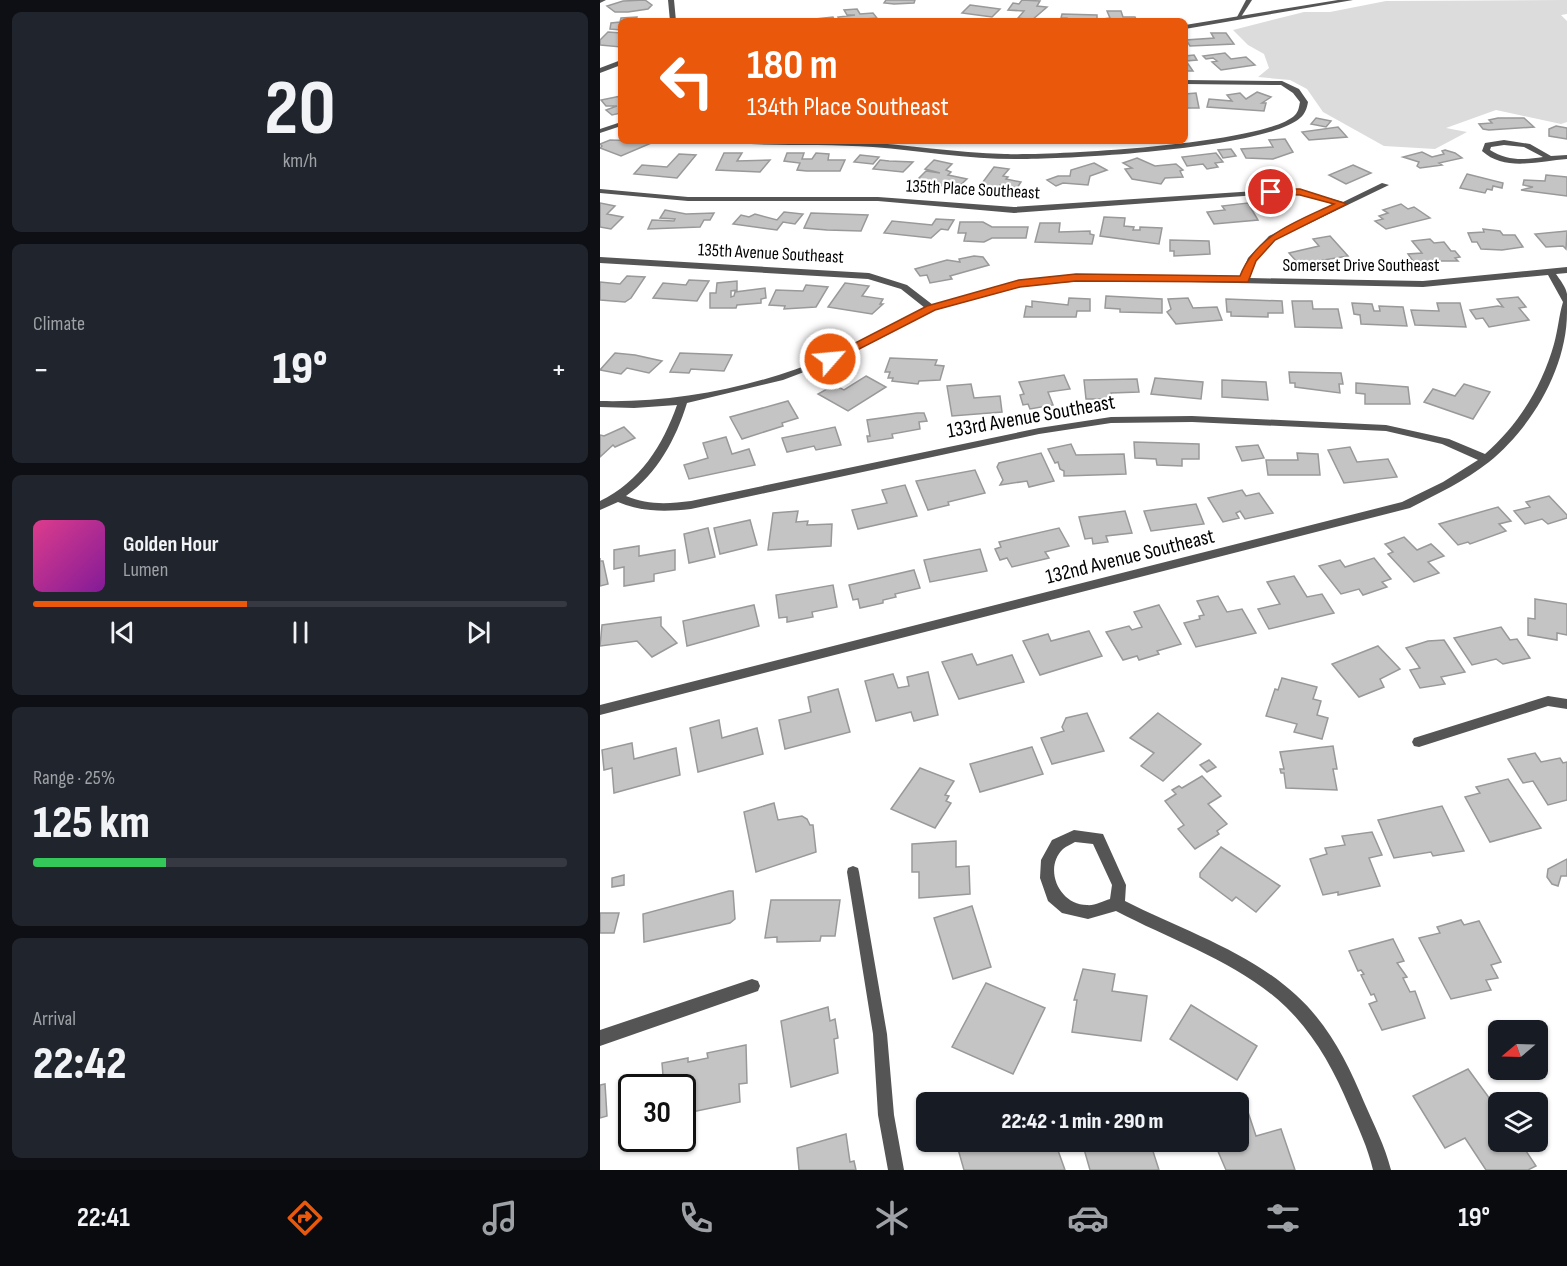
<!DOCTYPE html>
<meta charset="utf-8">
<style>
:root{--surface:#171b24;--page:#20242c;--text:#f1f3f6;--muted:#9ea1a6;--line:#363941;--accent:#ea580c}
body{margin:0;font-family:"Sofia Sans Condensed",sans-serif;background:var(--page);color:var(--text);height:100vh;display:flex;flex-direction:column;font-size:22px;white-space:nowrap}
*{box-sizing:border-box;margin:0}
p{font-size:20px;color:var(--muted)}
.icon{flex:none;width:33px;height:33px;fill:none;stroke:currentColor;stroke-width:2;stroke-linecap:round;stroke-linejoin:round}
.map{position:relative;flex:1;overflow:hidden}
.side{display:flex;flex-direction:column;gap:12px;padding:12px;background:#0d0f14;width:600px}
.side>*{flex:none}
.top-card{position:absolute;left:18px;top:18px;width:570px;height:126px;border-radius:9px;box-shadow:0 2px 4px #0004;background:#ea580c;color:#fff;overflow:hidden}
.needle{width:39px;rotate:251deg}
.tools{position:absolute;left:888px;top:1020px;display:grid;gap:12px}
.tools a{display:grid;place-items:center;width:60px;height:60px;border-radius:9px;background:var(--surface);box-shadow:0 2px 4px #0004;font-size:30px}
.speed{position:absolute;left:18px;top:1074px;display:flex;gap:12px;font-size:30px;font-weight:700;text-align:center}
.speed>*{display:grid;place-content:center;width:78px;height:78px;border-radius:50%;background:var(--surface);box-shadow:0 2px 4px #0004;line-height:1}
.speed .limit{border:3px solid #111;border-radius:9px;background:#fff;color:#111}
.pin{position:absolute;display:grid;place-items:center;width:51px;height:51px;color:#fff;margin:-26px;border:3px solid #fff;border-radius:50%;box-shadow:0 2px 6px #0007}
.me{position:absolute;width:66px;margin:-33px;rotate:63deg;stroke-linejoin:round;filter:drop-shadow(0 0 4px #0008)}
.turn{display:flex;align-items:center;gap:21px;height:126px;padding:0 30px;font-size:27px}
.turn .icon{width:78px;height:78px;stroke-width:2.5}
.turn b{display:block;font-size:42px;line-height:51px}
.big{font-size:45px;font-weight:800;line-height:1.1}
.side .widget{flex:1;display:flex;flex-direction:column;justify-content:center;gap:9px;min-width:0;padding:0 21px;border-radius:9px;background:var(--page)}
.side .dial{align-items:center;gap:0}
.dial b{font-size:78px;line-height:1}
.song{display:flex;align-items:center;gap:18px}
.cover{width:72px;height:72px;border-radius:9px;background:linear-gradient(135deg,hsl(330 70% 55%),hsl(290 70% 35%))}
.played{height:6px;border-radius:3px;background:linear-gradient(90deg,var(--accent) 40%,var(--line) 40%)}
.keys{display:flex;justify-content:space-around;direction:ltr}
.heat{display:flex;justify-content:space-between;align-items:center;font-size:33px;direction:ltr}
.charge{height:9px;border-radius:4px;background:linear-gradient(90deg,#34c759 25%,var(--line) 0)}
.trip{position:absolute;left:316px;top:1092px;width:333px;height:60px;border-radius:9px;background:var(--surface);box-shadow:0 2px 4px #0004;font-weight:800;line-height:60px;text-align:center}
.tabs{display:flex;height:96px;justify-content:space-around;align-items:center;background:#090b0e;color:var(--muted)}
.tabs .icon{width:42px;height:42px}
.tabs .current{color:var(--accent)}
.tabs b{font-size:27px;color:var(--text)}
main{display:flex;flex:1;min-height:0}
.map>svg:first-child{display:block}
.green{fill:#dcdcdc}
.building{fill:#c4c4c4;stroke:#999;stroke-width:1.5}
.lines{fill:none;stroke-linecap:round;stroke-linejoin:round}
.service{fill:#555;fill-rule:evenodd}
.minor{fill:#555;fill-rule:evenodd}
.tertiary{fill:#555;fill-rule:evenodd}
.route{fill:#ea580c;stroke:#983908;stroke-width:1.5}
.labels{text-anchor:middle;stroke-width:4.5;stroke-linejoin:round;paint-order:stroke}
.far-street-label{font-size:18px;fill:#000;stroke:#fff}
.street-label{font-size:21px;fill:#000;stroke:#fff}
</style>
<main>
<section class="side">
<div class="widget dial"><b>20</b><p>km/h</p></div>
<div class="widget"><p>Climate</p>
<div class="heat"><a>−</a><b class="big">19°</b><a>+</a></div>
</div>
<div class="widget">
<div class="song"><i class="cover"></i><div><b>Golden Hour</b><p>Lumen</p></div></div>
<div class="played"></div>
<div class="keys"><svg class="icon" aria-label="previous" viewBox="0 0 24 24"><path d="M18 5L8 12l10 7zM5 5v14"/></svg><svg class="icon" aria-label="pause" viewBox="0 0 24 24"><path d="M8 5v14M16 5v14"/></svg><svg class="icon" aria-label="next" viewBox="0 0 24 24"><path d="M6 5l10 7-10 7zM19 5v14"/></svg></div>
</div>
<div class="widget"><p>Range · 25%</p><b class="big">125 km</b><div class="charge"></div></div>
<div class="widget"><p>Arrival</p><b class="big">22:42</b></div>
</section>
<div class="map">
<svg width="967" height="1170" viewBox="0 0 967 1170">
<rect width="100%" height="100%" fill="#fff"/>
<!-- green -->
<polygon class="green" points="967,0 967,14 961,15 967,21 967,122 961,124 896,110 846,128 867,132 835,149 784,146 723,112 707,89 690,80 658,77 669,68 664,54 648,45 633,30 704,12 730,12 786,1"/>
<!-- building -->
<g class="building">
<polygon points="45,0 52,5 48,9 28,12 15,12 7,6 23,1"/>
<polygon points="286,0 315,0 314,3 294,4 284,3"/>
<polygon points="422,0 440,1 437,6 447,7 432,20 418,18 424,11 408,10 413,3 419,4"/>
<polygon points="370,5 400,9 392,17 362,13"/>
<polygon points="257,9 260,14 273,13 277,18 240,21 238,17 255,15 247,15 244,10"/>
<polygon points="507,11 521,11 523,17 535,17 537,21 503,21 502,19 510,18"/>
<polygon points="462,14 497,15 497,21 467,21 467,18 461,18"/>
<polygon points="37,17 36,21 21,21 21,30 10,29 11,23 20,22 21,18"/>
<polygon points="233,17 235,21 196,21"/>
<polygon points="8,32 21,33 21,47 0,45 0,40"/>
<polygon points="611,33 626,33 634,44 590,46 586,40 614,38"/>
<polygon points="625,53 631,59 646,57 655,65 621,70 612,62 617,61 613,58 606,59 603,56"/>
<polygon points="594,55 597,60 586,61 593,71 585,71 585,56"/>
<polygon points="657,92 671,97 662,103 666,103 664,111 607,107 609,99 632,101 627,95 640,93 646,99"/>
<polygon points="596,93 599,108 585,108 585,94"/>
<polygon points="21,96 21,113 12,115 6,110 17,106 6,106 1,100"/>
<polygon points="716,118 731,121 726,127 711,124"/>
<polygon points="898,118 924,118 934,127 889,130 883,129 879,124 892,123 889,120"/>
<polygon points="956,126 967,128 967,139 949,136 949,129"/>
<polygon points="738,127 747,137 709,140 702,132"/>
<polygon points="685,139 693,152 673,159 646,158 641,149 673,147 669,140"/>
<polygon points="10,140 42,141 49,144 21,156 0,148 2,146 0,144"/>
<polygon points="631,149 636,156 623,158 618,150"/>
<polygon points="845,150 855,153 862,158 839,163 842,165 820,168 817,166 819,162 803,157 822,152 832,157 844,154 842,151"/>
<polygon points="124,153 142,153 137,161 170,160 160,172 116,170"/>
<polygon points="187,153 204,153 202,159 212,159 216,153 229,154 228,160 245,160 240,171 207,171 197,170 200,163 184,161"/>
<polygon points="616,153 623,162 615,163 618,167 607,169 603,164 587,166 582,157"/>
<polygon points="79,154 96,155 77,178 34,174 42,165 67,167"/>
<polygon points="260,155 279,157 273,164 254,162"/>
<polygon points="537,158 555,166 576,164 583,170 580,171 583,177 565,178 561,184 532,179 525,169 532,168 523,163"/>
<polygon points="280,160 289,161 313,162 303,172 273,169"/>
<polygon points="334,160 352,164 346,170 351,172 348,175 367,179 357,188 315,182 326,171 340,173 325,169"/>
<polygon points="494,163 507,170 490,176 488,185 463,183 456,186 447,180 458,176 470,176 471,170"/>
<polygon points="753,165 771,173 746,184 729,175"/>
<polygon points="394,167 409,169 403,176 408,177 406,179 421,182 417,188 400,185 397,189 380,186"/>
<polygon points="867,174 903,183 902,188 893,186 892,190 887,189 885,193 860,188"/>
<polygon points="946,175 967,177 967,196 921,190 933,187 923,185 924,180 945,181"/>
<polygon points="0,203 15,206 7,214 23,217 11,229 0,227"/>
<polygon points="648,203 658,220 614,224 607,212 625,210 622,206"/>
<polygon points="801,204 808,209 814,207 830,218 786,229 775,221 783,219 779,216 788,213 783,210"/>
<polygon points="65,210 86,214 114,213 110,220 104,220 100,227 48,229 52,220 74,221 75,219 60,218"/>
<polygon points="184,212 203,214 195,224 183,222 177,230 133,224 141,215 149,217 155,214 177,220"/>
<polygon points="211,213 268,215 261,231 227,230 204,228"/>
<polygon points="504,217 525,218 524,226 534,227 533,230 540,230 540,227 562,228 559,244 500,236"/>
<polygon points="336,219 354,220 348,230 341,229 331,238 284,233 292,221 332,225"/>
<polygon points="360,222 383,222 392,227 428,227 426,238 392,238 384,242 364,241 366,233 358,233"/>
<polygon points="440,223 460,223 459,232 490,231 490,234 494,235 492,244 435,242"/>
<polygon points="883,229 900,231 903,235 915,235 923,247 902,250 881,249 877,242 872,242 868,233 884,232"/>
<polygon points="967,231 966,249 963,246 946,247 935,234"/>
<polygon points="730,236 748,256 706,263 697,262 689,253 719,246 713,239"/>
<polygon points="830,239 834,243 844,242 851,251 855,251 860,257 855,258 858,261 813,261 808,254 822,253 812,241"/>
<polygon points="570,240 609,241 610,254 574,256 574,251 570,251"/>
<polygon points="374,256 383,257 389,265 350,276 352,279 330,283 327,275 320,276 315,269 347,260 360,262 359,259"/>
<polygon points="27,276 45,277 31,298 25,302 0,300 0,282 20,284"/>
<polygon points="89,280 109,281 97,301 53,298 63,283 86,285"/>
<polygon points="137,281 137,290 131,291 131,297 134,296 135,292 165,288 166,298 161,299 161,303 137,305 136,308 110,308 110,293 116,293 117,283"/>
<polygon points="245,283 269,286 262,296 283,299 280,304 283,304 272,314 228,307"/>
<polygon points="206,285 228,287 216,307 184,309 185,306 169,305 176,290 203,291"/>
<polygon points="506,296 562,299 562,313 520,312 520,309 505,308"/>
<polygon points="918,297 926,307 919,308 929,320 889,327 883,318 876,319 870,310 898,306 903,307 897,299"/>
<polygon points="469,298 490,299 490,311 477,311 476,317 424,317 426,306 432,307 432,301 468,305"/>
<polygon points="588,298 593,308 617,307 622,320 576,324 567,312 571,309 568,299"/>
<polygon points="626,299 682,301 683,313 668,313 668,317 631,316 631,312 627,312"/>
<polygon points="692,301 712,301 713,309 738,309 742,328 695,327"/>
<polygon points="752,303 772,304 774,311 780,311 779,306 803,307 807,326 761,324 760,315 754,314"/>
<polygon points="837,303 860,303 866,327 815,325 811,310 839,311"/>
<polygon points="15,353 35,355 62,361 49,373 27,368 21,374 0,370"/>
<polygon points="80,353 132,355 124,371 91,369 89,373 70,372"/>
<polygon points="290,358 337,360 335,365 344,366 340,380 319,381 318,384 292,381 293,378 288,378 290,372 285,372"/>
<polygon points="689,372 741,373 743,384 739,384 740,393 695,387 695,383 690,383"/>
<polygon points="464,375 470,389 448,392 453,405 430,409 428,404 423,405 420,395 424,394 419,382"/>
<polygon points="266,376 286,387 248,411 218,394 234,385 244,390"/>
<polygon points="555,378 603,382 601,399 551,394"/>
<polygon points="537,379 539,392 511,393 511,399 486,399 484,380"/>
<polygon points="622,380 666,382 668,400 622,397"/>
<polygon points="756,383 808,387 810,404 765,404 765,394 756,393"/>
<polygon points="371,384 374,398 400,396 402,412 352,416 347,386"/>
<polygon points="864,384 890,392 873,419 824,402 833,389 855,396"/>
<polygon points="188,401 198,418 182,423 183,426 142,439 130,417"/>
<polygon points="317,413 324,413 327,421 319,422 320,429 292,434 293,438 268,442 267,436 270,436 267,420"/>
<polygon points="24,427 35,438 15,447 13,445 0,457 0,435 4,436"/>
<polygon points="235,427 241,445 216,450 214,446 187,452 182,438"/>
<polygon points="126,437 132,454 149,449 155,465 89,479 84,465 108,458 103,443"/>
<polygon points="534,442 599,444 599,459 582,459 582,466 557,465 556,459 535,458"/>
<polygon points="471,444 476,455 524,454 526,474 464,476 464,471 460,469 458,462 455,463 448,449"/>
<polygon points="658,445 664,458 642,461 636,447"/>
<polygon points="750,447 757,462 788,459 797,477 744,483 728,450"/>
<polygon points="441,453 454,481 429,487 427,481 400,485 403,480 397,467 399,463"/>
<polygon points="697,453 718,454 720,475 668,475 666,460 698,460"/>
<polygon points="375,470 385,493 348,502 349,505 328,510 316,481"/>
<polygon points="305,485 317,516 258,529 252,510 287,503 282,490"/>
<polygon points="642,490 646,496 659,493 673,513 645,519 640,511 636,513 639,518 623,522 608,498"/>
<polygon points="949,496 967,515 967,518 948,524 942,519 925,524 914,511 930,507 926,502"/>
<polygon points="596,504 604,524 551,531 544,511"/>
<polygon points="898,507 911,521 899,524 906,531 870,544 868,542 858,545 839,524"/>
<polygon points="198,511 196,522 208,521 207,525 232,524 231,546 168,550 173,513"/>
<polygon points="525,511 532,533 506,536 508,542 493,544 492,538 485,539 479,517"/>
<polygon points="150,520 157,545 120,554 114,528"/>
<polygon points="108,528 115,557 89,563 84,534"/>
<polygon points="459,528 469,546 445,552 449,558 412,567 407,558 400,560 395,549 401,547 399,542"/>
<polygon points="804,537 817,550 831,544 844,556 828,562 839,573 814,582 788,554 793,552 785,544"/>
<polygon points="39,546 39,556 75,550 75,570 54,574 54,581 24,586 24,567 14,569 14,550"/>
<polygon points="380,549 387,571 330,582 324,560"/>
<polygon points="0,558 0,561 3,561 8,584 0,586"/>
<polygon points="774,558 791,579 782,582 787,587 763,595 759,589 741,594 719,566 740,560 745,567"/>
<polygon points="314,570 320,588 295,594 296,597 283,600 283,603 260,608 258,599 253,600 249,585"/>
<polygon points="694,576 707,597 722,594 734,613 669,629 658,609 680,604 667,582"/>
<polygon points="233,585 237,607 212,612 213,617 187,622 187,617 179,618 176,595"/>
<polygon points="618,596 627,612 642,609 656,633 596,647 584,623 600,619 599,616 604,615 597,601"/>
<polygon points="935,599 967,604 967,635 957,633 957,640 928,635 928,618 935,619"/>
<polygon points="154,605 159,626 87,646 83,621"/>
<polygon points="559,605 581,644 557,651 559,654 539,660 537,656 523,660 506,632 529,626 532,630 542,627 534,612"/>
<polygon points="61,617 61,626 77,643 52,657 37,641 0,646 2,625"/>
<polygon points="901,627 910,640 917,639 930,658 903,664 896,659 872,665 854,638"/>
<polygon points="489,631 502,656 440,675 423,641 448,634 451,641"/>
<polygon points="844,640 865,672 841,677 845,684 820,688 810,670 820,668 806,648 828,641"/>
<polygon points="778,646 800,669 780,679 784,687 759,697 732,664"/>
<polygon points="372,654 377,665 412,655 424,682 359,699 342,662"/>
<polygon points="328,672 338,715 314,721 311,712 276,721 265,681 293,674 298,688 309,686 307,677"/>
<polygon points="682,678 717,687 713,699 721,701 717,715 728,718 722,739 694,732 697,724 666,716 675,689 678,690"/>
<polygon points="238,689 250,732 185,749 179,720 211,712 208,697"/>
<polygon points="487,713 504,751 452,764 441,738 464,731 462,727 466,718"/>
<polygon points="558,713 601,744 563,781 541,766 554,753 530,738"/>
<polygon points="119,720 122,738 157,728 163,754 98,772 90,728"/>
<polygon points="32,743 34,759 76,748 80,775 14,793 12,768 4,770 2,750"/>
<polygon points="733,746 737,769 733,769 737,790 686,788 684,773 681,773 680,769 684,769 680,752"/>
<polygon points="432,747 443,774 380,792 370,764"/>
<polygon points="935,753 941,762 960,758 963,763 967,762 967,800 948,805 933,781 923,783 908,759"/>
<polygon points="609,760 616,767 607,772 600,765"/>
<polygon points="320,768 354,781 345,795 349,796 346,801 351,803 335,828 291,809"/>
<polygon points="602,776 621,796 608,804 627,824 617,831 619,834 595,849 578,829 584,825 565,801 576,794 572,790 579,786 582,788"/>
<polygon points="908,779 941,828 890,842 865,797 880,793 876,787"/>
<polygon points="174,803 178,820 202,816 207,819 210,825 213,825 216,852 156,872 144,812"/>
<polygon points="842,806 864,851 833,856 831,852 794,858 778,820"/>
<polygon points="772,832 782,855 769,858 780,886 738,895 738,892 723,895 710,859 727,854 725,848 745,845 742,836"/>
<polygon points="356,841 356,867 369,866 370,894 319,898 319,872 312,872 312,844"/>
<polygon points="621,847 680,886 656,912 636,897 632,901 600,877 600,873"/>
<polygon points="967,859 967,876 961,876 958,886 952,884 947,877 948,869"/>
<polygon points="24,875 24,885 12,887 12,878"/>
<polygon points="129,891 133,891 135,919 130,923 44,942 43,914"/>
<polygon points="171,900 240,900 235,936 221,936 220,941 177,942 177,937 165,938"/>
<polygon points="372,906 391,967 353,979 334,918"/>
<polygon points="0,913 19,913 14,933 0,933"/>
<polygon points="861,920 864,925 879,921 901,962 891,965 898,978 886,980 891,990 851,999 819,938 840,933 837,927"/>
<polygon points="793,939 804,961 797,963 807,977 803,978 810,992 815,991 825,1018 782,1030 769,1004 777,1001 774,994 771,995 761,975 764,974 761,970 758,971 749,951"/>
<polygon points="483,969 515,974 512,991 547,996 541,1041 472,1032 477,1000 474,1000"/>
<polygon points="386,983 445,1008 413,1074 352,1047"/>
<polygon points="591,1005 657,1046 637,1080 570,1039"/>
<polygon points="228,1007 230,1021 235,1019 238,1038 234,1039 238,1073 191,1087 181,1021"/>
<polygon points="146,1045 147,1083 139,1084 140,1102 82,1114 82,1088 64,1088 62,1063 88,1058 88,1062 108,1058 107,1053"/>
<polygon points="868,1069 898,1110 898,1142 920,1142 936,1166 928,1170 886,1170 865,1138 845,1148 813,1096"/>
<polygon points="5,1084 7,1116 0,1118 0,1085"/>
<polygon points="645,1103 656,1136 681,1129 695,1170 626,1170 614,1142 639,1142 639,1105"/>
<polygon points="246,1134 250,1162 254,1161 256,1170 199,1170 197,1148"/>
<polygon points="356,1142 455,1142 465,1170 364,1170"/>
<polygon points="482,1142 550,1142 559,1170 490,1170"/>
</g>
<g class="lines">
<!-- service -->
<g class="service">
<polygon points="646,0 652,0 641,17 637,17"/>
<polygon points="253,866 258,868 259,872 287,1034 294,1115 304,1170 288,1170 278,1115 273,1034 247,872 248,868"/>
</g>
<!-- minor -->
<g class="minor">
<polygon points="0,0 6,0 0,3"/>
<polygon points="738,0 753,0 585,29 585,25"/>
<path d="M585,80L682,81L699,89L708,102C707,108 705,114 700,118C667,148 474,159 423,159C373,160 323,151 273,147C233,144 192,146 151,144L133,143L129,141C171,141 214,140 256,142C306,144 356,153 405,154C453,156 667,144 695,115C699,111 699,106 700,102L693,93L681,85L585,84Z"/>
<polygon points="21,122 21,126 0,133 0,129"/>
<path d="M904,140L930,144L951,156L967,155V159C939,161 905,172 882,151L885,143ZM904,145L924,147L943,157C924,160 907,161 890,150L891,147Z"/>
<path d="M782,183L789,185L675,240L655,261L649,278L823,281L967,267V273L956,274C960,280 966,287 967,294C967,299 967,306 967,312C967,368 932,427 889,462C865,481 837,494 810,508L0,715V705L802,502L843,482L878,460L842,444L786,431L592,422L511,423L439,434L91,509C65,512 42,512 18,502L0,510V501C40,482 63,445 77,405L34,408L0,407V401C75,403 157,387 227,357C260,342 292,324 325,308L301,289L268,279L0,263V257L269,273L307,285L333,305L419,280L497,274L640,277L648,258L669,236L736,205L700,194H671L414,213L278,201H88L0,193V189L88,197H278L414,207L671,190H700L743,202ZM948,275L963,302C959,315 958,330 954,344C942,387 918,425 885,454L849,439L786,425L592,416L511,417L439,428L91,501C68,504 47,505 26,496C57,474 76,439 87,403L183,380L233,361L334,310L420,286L497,280L823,287Z"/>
<polygon points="948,696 967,699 967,709 948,706 819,747 814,746 812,742 814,738"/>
<path d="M474,830L503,834L526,885L525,901C582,930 648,951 696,995C728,1024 748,1063 764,1102C774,1125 785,1146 791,1170H773C768,1148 758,1127 749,1106C734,1070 714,1034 686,1007C639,962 573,941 516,911L488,919L462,913L448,901L440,878L441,860L452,840ZM475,842L493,844L512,885L510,899C503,901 494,906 487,905C459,905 443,868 463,849C466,846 472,844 475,842Z"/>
<polygon points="152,979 158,981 160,986 158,991 0,1046 0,1030"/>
</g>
<!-- tertiary -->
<g class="tertiary">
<polygon points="68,0 74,0 76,21 70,21"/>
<polygon points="21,60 21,65 0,73 0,68"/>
</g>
</g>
<!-- route -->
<path class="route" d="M671,189H700L747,204L675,240L656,261L648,282L476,281L420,287L335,310L234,362L224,359L327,306L419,280L476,274L640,276C656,235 696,222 734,204L700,195L668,194V190Z"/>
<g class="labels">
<!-- far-street labels -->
<g class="far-street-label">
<text transform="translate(373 189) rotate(3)" y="6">135th Place Southeast</text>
<text transform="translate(171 253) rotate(3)" y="6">135th Avenue Southeast</text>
<text x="761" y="271">Somerset Drive Southeast</text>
</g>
<!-- street labels -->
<g class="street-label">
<text transform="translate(431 416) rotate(-10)" y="7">133rd Avenue Southeast</text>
<text transform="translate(530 556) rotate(-14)" y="7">132nd Avenue Southeast</text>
</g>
</g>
</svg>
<div class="tools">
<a><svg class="needle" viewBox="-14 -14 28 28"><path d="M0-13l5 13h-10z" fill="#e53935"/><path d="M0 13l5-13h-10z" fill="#9ea1a6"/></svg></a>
<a><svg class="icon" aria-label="layers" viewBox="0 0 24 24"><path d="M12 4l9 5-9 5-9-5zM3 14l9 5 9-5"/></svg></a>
</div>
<div class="speed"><div class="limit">30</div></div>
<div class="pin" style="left:671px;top:192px;background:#d93025"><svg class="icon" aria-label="arrive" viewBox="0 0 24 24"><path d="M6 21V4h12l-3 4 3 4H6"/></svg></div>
<svg class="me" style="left:230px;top:359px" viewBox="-20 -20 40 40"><circle r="17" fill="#ea580c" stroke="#fff" stroke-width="3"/><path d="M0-11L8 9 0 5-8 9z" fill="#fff"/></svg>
<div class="trip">22:42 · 1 min · 290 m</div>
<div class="top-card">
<div class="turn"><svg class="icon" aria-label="left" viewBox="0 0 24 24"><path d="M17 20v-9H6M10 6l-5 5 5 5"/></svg><div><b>180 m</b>134th Place Southeast</div></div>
</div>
</div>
</main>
<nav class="tabs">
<b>22:41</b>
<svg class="icon current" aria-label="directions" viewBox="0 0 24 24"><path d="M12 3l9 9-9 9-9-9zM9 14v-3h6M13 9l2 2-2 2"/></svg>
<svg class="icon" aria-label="music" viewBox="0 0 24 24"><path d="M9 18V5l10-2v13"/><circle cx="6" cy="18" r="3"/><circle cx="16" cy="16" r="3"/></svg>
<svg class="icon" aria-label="phone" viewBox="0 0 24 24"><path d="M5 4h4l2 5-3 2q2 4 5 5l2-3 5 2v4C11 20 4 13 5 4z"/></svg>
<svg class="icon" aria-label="climate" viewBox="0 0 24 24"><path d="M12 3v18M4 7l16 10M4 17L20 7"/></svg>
<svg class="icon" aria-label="car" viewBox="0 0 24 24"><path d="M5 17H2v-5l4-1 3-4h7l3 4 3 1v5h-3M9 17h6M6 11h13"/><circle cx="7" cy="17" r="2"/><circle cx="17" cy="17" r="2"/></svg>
<svg class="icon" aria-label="filters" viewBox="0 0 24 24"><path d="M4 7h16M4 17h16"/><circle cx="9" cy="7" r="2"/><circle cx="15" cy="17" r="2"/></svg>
<b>19°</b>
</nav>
